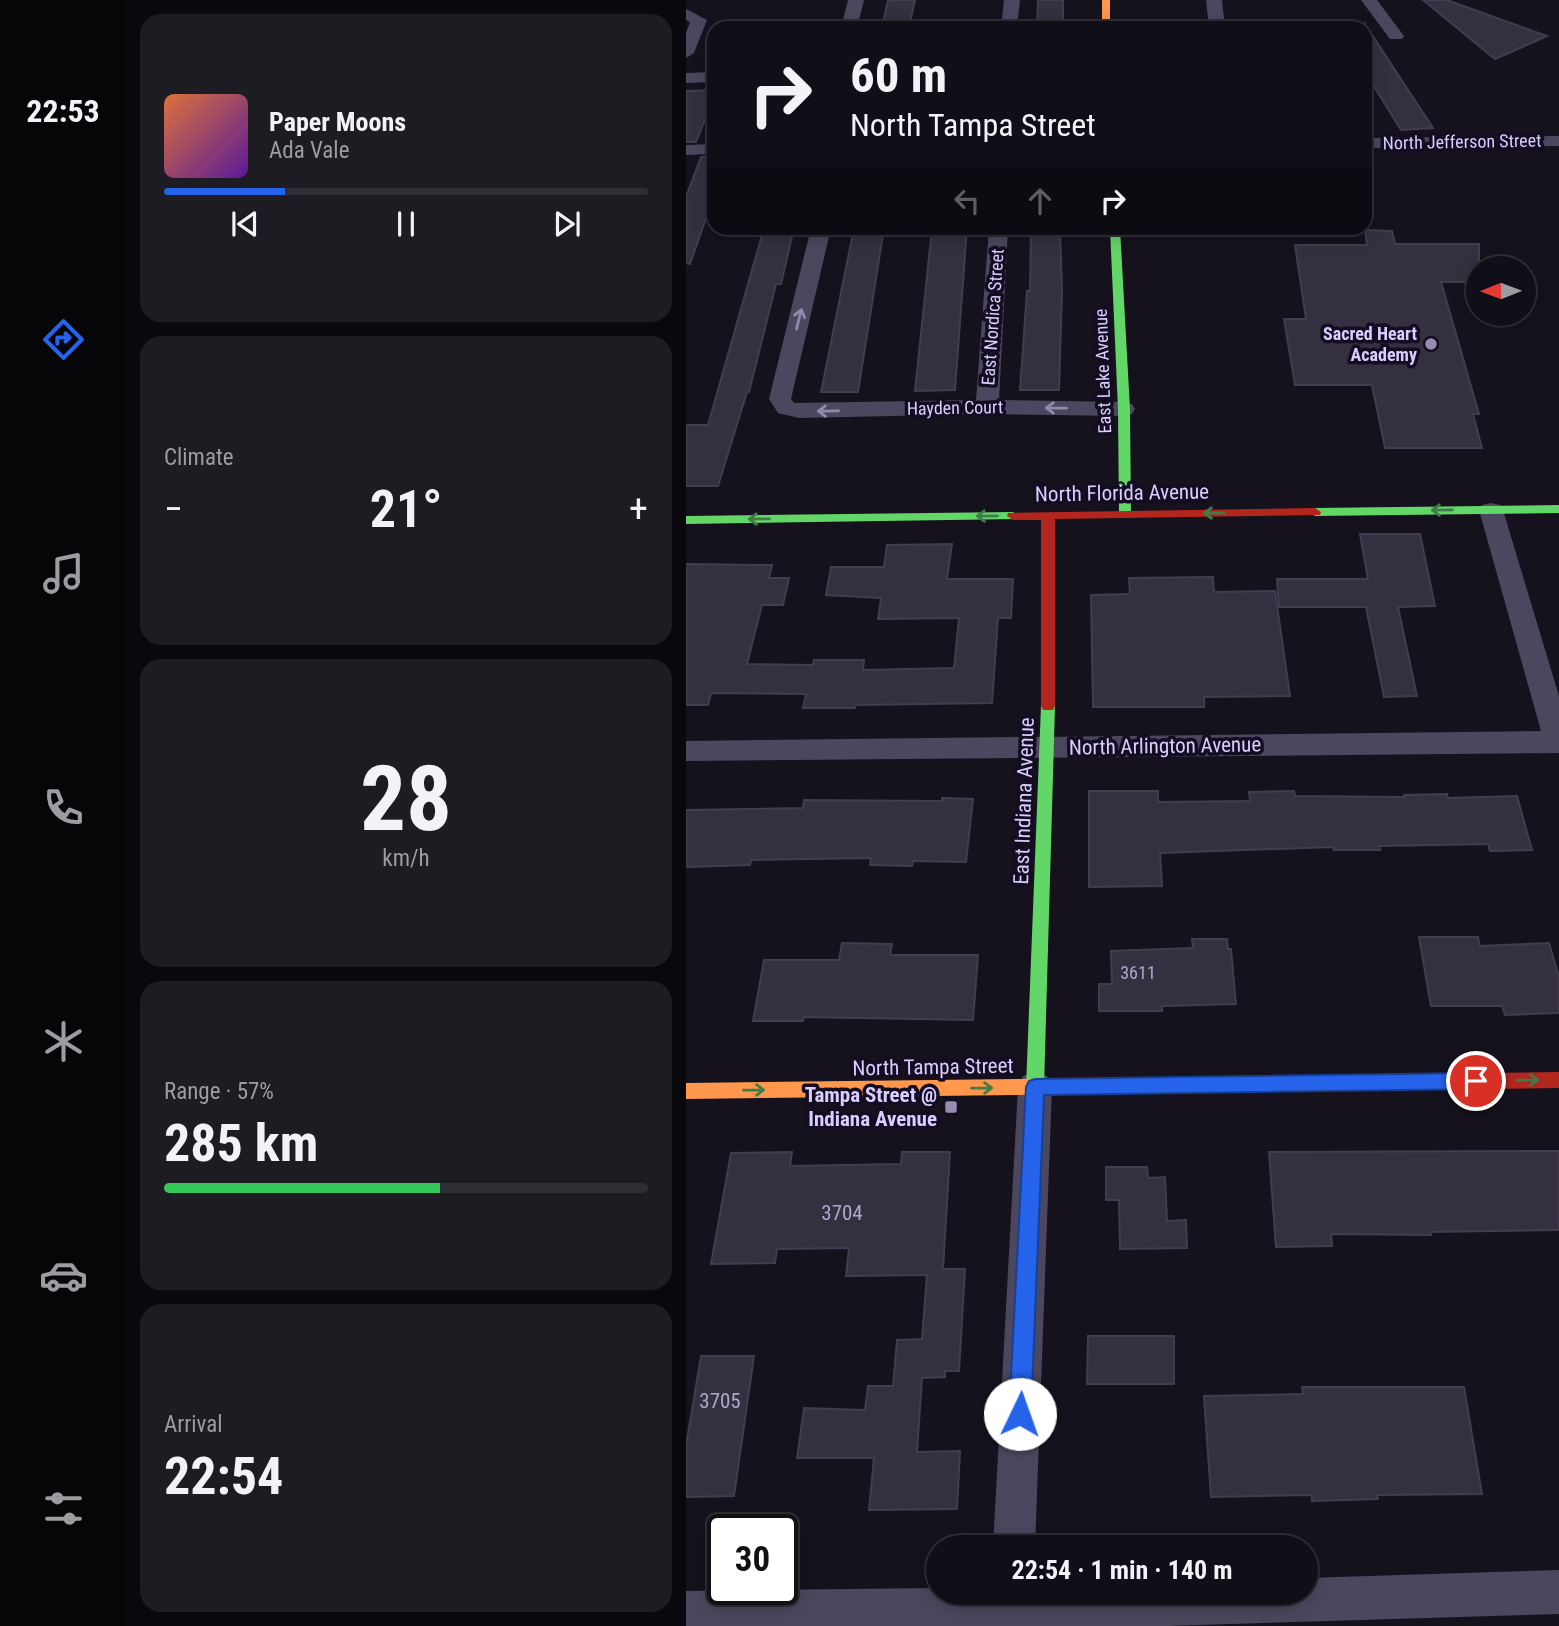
<!DOCTYPE html>
<meta charset="utf-8">
<style>
:root{--surface:#100e16;--page:#1e1c23;--text:#f1f3f6;--muted:#9c9ca1;--line:#302e35;--accent:#2563eb}
body{margin:0;font-family:"Roboto Condensed",sans-serif;background:var(--page);color:var(--text);height:100vh;display:flex;flex-direction:column;font-size:26px;white-space:nowrap}
*{box-sizing:border-box;margin:0}
p{font-size:23px;color:var(--muted)}
.icon{flex:none;width:38px;height:38px;fill:none;stroke:currentColor;stroke-width:2;stroke-linecap:round;stroke-linejoin:round}
.map{position:relative;flex:1;overflow:hidden}
.drawer{display:flex;flex-direction:column;gap:14px;padding:14px;background:#09080c;width:560px}
.drawer>*{flex:none}
.hud{position:absolute;left:21px;top:21px;width:665px;height:214px;border-radius:21px;box-shadow:0 4px 18px #0003,0 0 0 2px var(--line);background:#100e16;color:var(--text);overflow:hidden}
.needle{width:46px;rotate:269deg}
.fabs{position:absolute;left:780px;top:256px;display:grid;gap:14px}
.fabs a{display:grid;place-items:center;width:70px;height:70px;border-radius:50%;background:var(--surface);box-shadow:0 4px 18px #0003,0 0 0 2px var(--line);font-size:35px}
.speed{position:absolute;left:21px;top:1514px;display:flex;gap:14px;font-size:35px;font-weight:700;text-align:center}
.speed>*{display:grid;place-content:center;width:91px;height:91px;border-radius:50%;background:var(--surface);box-shadow:0 4px 18px #0003,0 0 0 2px var(--line);line-height:1}
.speed .limit{border:4px solid #111;border-radius:10px;background:#fff;color:#111}
.pin{position:absolute;display:grid;place-items:center;width:60px;height:60px;color:#fff;margin:-30px;border:4px solid #fff;border-radius:50%;box-shadow:0 2px 7px #0007}
.me{position:absolute;width:77px;margin:-38px;rotate:3deg;stroke-linejoin:round;filter:drop-shadow(0 0 5px #0008)}
.turn{display:flex;align-items:center;gap:24px;height:147px;padding:0 28px;font-size:32px}
.turn .icon{width:91px;height:91px;stroke-width:2.5}
.turn b{display:block;font-size:49px;line-height:60px}
.lanes{display:flex;align-items:center;height:66px;padding:0 28px;background:#0003;justify-content:center;gap:35px;direction:ltr}
.lanes .off{opacity:.35}
.big{font-size:52px;font-weight:700;line-height:1.1}
.drawer .tile{flex:1;display:flex;flex-direction:column;justify-content:center;gap:10px;min-width:0;padding:0 24px;border-radius:21px;background:var(--page)}
.drawer .dial{align-items:center;gap:0}
.dial b{font-size:91px;line-height:1}
.song{display:flex;align-items:center;gap:21px}
.cover{width:84px;height:84px;border-radius:10px;background:linear-gradient(135deg,hsl(20 70% 55%),hsl(270 70% 35%))}
.played{height:7px;border-radius:4px;background:linear-gradient(90deg,var(--accent) 25%,var(--line) 25%)}
.keys{display:flex;justify-content:space-around;direction:ltr}
.heat{display:flex;justify-content:space-between;align-items:center;font-size:38px;direction:ltr}
.charge{height:10px;border-radius:5px;background:linear-gradient(90deg,#34c759 57%,var(--line) 0)}
.trip{position:absolute;left:240px;top:1535px;width:392px;height:70px;border-radius:35px;background:var(--surface);box-shadow:0 4px 18px #0003,0 0 0 2px var(--line);font-weight:700;line-height:70px;text-align:center}
main{display:flex;flex:1;min-height:0}
.menu{display:flex;flex-direction:column;width:126px;justify-content:space-around;align-items:center;background:#060609;color:var(--muted)}
.menu .icon{width:49px;height:49px}
.menu .active{color:var(--accent)}
.menu b{font-size:32px;color:var(--text)}
.map>svg:first-child{display:block}
.building{fill:#34303f;stroke:#433c51;stroke-width:2}
.lines{fill:none;stroke-linecap:round;stroke-linejoin:round}
.street{fill:#4b475e;fill-rule:evenodd}
.fast{fill:#63d668;fill-rule:evenodd}
.slow{fill:#ff974d;fill-rule:evenodd}
.jam{fill:#b3261e;fill-rule:evenodd}
.oneway{stroke:#928aae}
.oneway2{stroke:#3f7c48}
.route{fill:#2563eb;stroke:#184099;stroke-width:2}
.poi-dot{fill:#958cb0;stroke:#140d22;stroke-width:2.5}
.labels{text-anchor:middle;stroke-width:7;stroke-linejoin:round;paint-order:stroke}
.far-street-label{font-size:18px;fill:#daceff;stroke:#140d22}
.far-poi-label{font-size:18px;font-weight:bold;fill:#daceff;stroke:#140d22;text-anchor:end}
.number-label{font-size:18px;fill:#b0a6cf}
.street-label{font-size:21px;fill:#daceff;stroke:#140d22}
.poi-label{font-size:21px;font-weight:bold;fill:#daceff;stroke:#140d22;text-anchor:end}
.near-number-label{font-size:21px;fill:#b0a6cf}
</style>
<main>
<nav class="menu">
<b>22:53</b>
<svg class="icon active" aria-label="directions" viewBox="0 0 24 24"><path d="M12 3l9 9-9 9-9-9zM9 14v-3h6M13 9l2 2-2 2"/></svg>
<svg class="icon" aria-label="music" viewBox="0 0 24 24"><path d="M9 18V5l10-2v13"/><circle cx="6" cy="18" r="3"/><circle cx="16" cy="16" r="3"/></svg>
<svg class="icon" aria-label="phone" viewBox="0 0 24 24"><path d="M5 4h4l2 5-3 2q2 4 5 5l2-3 5 2v4C11 20 4 13 5 4z"/></svg>
<svg class="icon" aria-label="climate" viewBox="0 0 24 24"><path d="M12 3v18M4 7l16 10M4 17L20 7"/></svg>
<svg class="icon" aria-label="car" viewBox="0 0 24 24"><path d="M5 17H2v-5l4-1 3-4h7l3 4 3 1v5h-3M9 17h6M6 11h13"/><circle cx="7" cy="17" r="2"/><circle cx="17" cy="17" r="2"/></svg>
<svg class="icon" aria-label="filters" viewBox="0 0 24 24"><path d="M4 7h16M4 17h16"/><circle cx="9" cy="7" r="2"/><circle cx="15" cy="17" r="2"/></svg>
</nav>
<section class="drawer">
<div class="tile">
<div class="song"><i class="cover"></i><div><b>Paper Moons</b><p>Ada Vale</p></div></div>
<div class="played"></div>
<div class="keys"><svg class="icon" aria-label="previous" viewBox="0 0 24 24"><path d="M18 5L8 12l10 7zM5 5v14"/></svg><svg class="icon" aria-label="pause" viewBox="0 0 24 24"><path d="M8 5v14M16 5v14"/></svg><svg class="icon" aria-label="next" viewBox="0 0 24 24"><path d="M6 5l10 7-10 7zM19 5v14"/></svg></div>
</div>
<div class="tile"><p>Climate</p>
<div class="heat"><a>−</a><b class="big">21°</b><a>+</a></div>
</div>
<div class="tile dial"><b>28</b><p>km/h</p></div>
<div class="tile"><p>Range · 57%</p><b class="big">285 km</b><div class="charge"></div></div>
<div class="tile"><p>Arrival</p><b class="big">22:54</b></div>
</section>
<div class="map">
<svg width="873" height="1626" viewBox="0 0 873 1626">
<rect width="100%" height="100%" fill="#15121d"/>
<!-- building -->
<g class="building">
<polygon points="202,0 229,0 223,28 196,28"/>
<polygon points="352,0 377,0 377,28 351,28"/>
<polygon points="737,0 761,0 861,36 809,59"/>
<polygon points="679,24 747,128 715,130 679,72"/>
<polygon points="28,90 28,97 10,142 0,142 0,91"/>
<polygon points="15,157 28,157 28,195 4,264 0,263 0,197"/>
<polygon points="78,228 108,228 95,284 90,284 63,392 61,392 32,486 0,486 0,425 22,425"/>
<polygon points="168,228 198,228 172,392 135,392"/>
<polygon points="246,228 281,228 269,390 229,391"/>
<polygon points="345,228 374,228 376,291 373,390 334,390 341,291 344,291"/>
<polygon points="679,230 706,231 709,244 793,244 793,282 755,282 793,414 787,414 796,448 699,448 686,385 609,385 598,319 620,319 609,245 681,245"/>
<polygon points="674,534 734,534 749,606 712,607 731,696 698,697 680,607 593,607 591,579 682,579"/>
<polygon points="266,544 261,579 327,579 325,618 312,618 306,703 170,705 169,708 117,708 120,694 25,693 22,705 0,705 0,564 86,565 83,578 103,578 97,605 76,605 61,664 127,665 128,660 178,660 177,670 268,668 273,618 192,619 195,598 140,595 145,567 198,567 201,545"/>
<polygon points="527,577 528,592 589,591 604,696 518,697 518,707 407,707 405,595 444,594 443,578"/>
<polygon points="403,791 472,791 472,802 564,801 563,792 608,791 609,796 719,797 718,795 761,794 762,798 831,796 846,850 804,851 802,844 693,846 694,850 648,850 647,847 474,853 476,886 403,887"/>
<polygon points="256,798 287,799 280,862 227,861 226,866 184,865 185,858 65,860 64,865 0,867 0,810 117,808 118,800 256,801"/>
<polygon points="733,937 792,937 794,946 863,943 873,977 873,1013 819,1015 816,1006 745,1006"/>
<polygon points="506,939 541,939 542,949 545,949 550,1004 476,1006 476,1011 413,1011 413,984 426,984 425,951 507,948"/>
<polygon points="156,943 206,944 204,955 292,955 287,1020 118,1017 117,1021 67,1021 78,960 153,960"/>
<polygon points="873,1151 873,1230 744,1232 745,1235 645,1234 646,1246 590,1247 583,1152"/>
<polygon points="106,1152 104,1166 215,1164 216,1152 264,1152 257,1269 279,1269 273,1371 259,1371 259,1377 236,1378 231,1452 274,1451 271,1509 183,1510 188,1458 111,1458 118,1408 179,1410 182,1386 207,1386 211,1340 236,1339 241,1275 160,1276 163,1248 91,1249 89,1263 25,1264 45,1153"/>
<polygon points="420,1167 461,1167 462,1178 479,1177 481,1221 500,1220 501,1248 434,1249 433,1200 420,1200"/>
<polygon points="402,1336 488,1336 488,1384 401,1384"/>
<polygon points="15,1356 68,1356 48,1496 0,1497 0,1446"/>
<polygon points="616,1387 778,1387 796,1494 691,1495 692,1499 626,1501 626,1495 525,1497 518,1396 617,1394"/>
</g>
<g class="lines">
<!-- street -->
<g class="street">
<polygon points="162,0 178,0 171,28 155,28"/>
<polygon points="318,0 334,0 331,28 315,28"/>
<polygon points="520,0 536,0 539,28 523,28"/>
<polygon points="675,0 691,0 718,36 716,39 704,39"/>
<polygon points="0,9 21,20 8,53 0,58 0,33 4,22 0,20"/>
<polygon points="28,72 28,82 0,83 0,73"/>
<polygon points="873,136 873,146 679,148 679,138"/>
<polygon points="28,144 28,154 0,155 0,145"/>
<polygon points="125,228 145,228 105,399 108,403 290,400 303,228 322,228 313,400 438,402 446,404 449,409 446,414 438,416 301,414 113,418 92,413 83,399"/>
<polygon points="805,503 814,505 817,510 873,696 873,753 0,761 0,741 855,731 793,510 796,505"/>
<polygon points="349,1072 361,1076 366,1087 349,1547 307,1547 332,1087 337,1076"/>
<polygon points="873,1570 873,1614 481,1626 0,1626 0,1591 252,1588 252,1592 620,1592 620,1578"/>
</g>
<!-- fast -->
<g class="fast">
<polygon points="424,228 434,228 444,409 445,514 439,518 433,514 432,409"/>
<polygon points="873,505 873,513 629,516 623,512 629,508"/>
<polygon points="327,512 333,516 332,519 0,524 0,516"/>
<polygon points="362,701 369,706 358,1087 355,1093 349,1095 343,1093 340,1087 355,706"/>
</g>
<!-- slow -->
<g class="slow">
<rect x="416" y="0" width="8" height="28"/>
<polygon points="572,1076 578,1078 581,1084 578,1090 572,1092 0,1099 0,1083"/>
</g>
<!-- jam -->
<g class="jam">
<polygon points="629,508 635,512 634,515 369,519 369,706 367,710 357,710 355,706 355,520 327,520 321,516 322,513"/>
<polygon points="873,1072 873,1088 572,1092 566,1090 563,1084 566,1078 572,1076"/>
</g>
</g>
<!-- one-way arrows -->
<defs><path id="oneway-shaft" d="M-6 0H5M1.5-3L5.5 0L1.5 3" fill="none" stroke-width="1.6" stroke-linecap="round" stroke-linejoin="round" transform="scale(1.75)"/></defs>
<g class="oneway">
<use href="#oneway-shaft" transform="translate(113 319) rotate(-76)"/>
<use href="#oneway-shaft" transform="translate(370 408) rotate(-179)"/>
<use href="#oneway-shaft" transform="translate(142 411) rotate(179)"/>
</g>
<g class="oneway2">
<use href="#oneway-shaft" transform="translate(756 510) rotate(179)"/>
<use href="#oneway-shaft" transform="translate(528 513) rotate(179)"/>
<use href="#oneway-shaft" transform="translate(301 516) rotate(179)"/>
<use href="#oneway-shaft" transform="translate(73 519) rotate(179)"/>
<use href="#oneway-shaft" transform="translate(842 1080) rotate(-1)"/>
<use href="#oneway-shaft" transform="translate(296 1088) rotate(-1)"/>
<use href="#oneway-shaft" transform="translate(68 1090) rotate(-1)"/>
</g>
<!-- route -->
<polygon class="route" points="790,1073 797,1075 800,1081 797,1086 790,1089 358,1095 345,1414 342,1422 334,1425 326,1422 323,1414 340,1087 343,1081 349,1079"/>
<!-- markers -->
<g class="poi-dot">
<circle cx="745" cy="344" r="7"/>
<rect x="258" y="1100" width="14" height="14" rx="3.5"/>
</g>
<g class="labels">
<!-- far-street labels -->
<g class="far-street-label">
<text transform="translate(776 142) rotate(-1)" y="6">North Jefferson Street</text>
<text transform="translate(307 317) rotate(-86)" y="6">East Nordica Street</text>
<text transform="translate(417 371) rotate(-92)" y="6">East Lake Avenue</text>
<text transform="translate(269 408) rotate(-1)" y="6">Hayden Court</text>
</g>
<!-- far-poi labels -->
<g class="far-poi-label">
<text x="731" y="340">Sacred Heart<tspan x="731" dy="21">Academy</tspan></text>
</g>
<!-- number labels -->
<g class="number-label">
<text x="452" y="979">3611</text>
</g>
<!-- street labels -->
<g class="street-label">
<text transform="translate(436 493) rotate(-1)" y="7">North Florida Avenue</text>
<text transform="translate(479 746) rotate(-1)" y="7">North Arlington Avenue</text>
<text transform="translate(338 801) rotate(-88)" y="7">East Indiana Avenue</text>
<text transform="translate(247 1067) rotate(-1)" y="7">North Tampa Street</text>
</g>
<!-- poi labels -->
<g class="poi-label">
<text x="251" y="1102">Tampa Street @<tspan x="251" dy="24">Indiana Avenue</tspan></text>
</g>
<!-- near-number labels -->
<g class="near-number-label">
<text x="156" y="1220">3704</text>
<text x="34" y="1408">3705</text>
</g>
</g>
</svg>
<div class="fabs">
<a><svg class="needle" viewBox="-14 -14 28 28"><path d="M0-13l5 13h-10z" fill="#e53935"/><path d="M0 13l5-13h-10z" fill="#9c9ca1"/></svg></a>
</div>
<div class="speed"><div class="limit">30</div></div>
<div class="pin" style="left:790px;top:1081px;background:#d93025"><svg class="icon" aria-label="arrive" viewBox="0 0 24 24"><path d="M6 21V4h12l-3 4 3 4H6"/></svg></div>
<svg class="me" style="left:334px;top:1414px" viewBox="-20 -20 40 40"><circle r="19" fill="#fff"/><path d="M0-13L10 11 0 6-10 11z" fill="#2563eb"/></svg>
<div class="trip">22:54 · 1 min · 140 m</div>
<div class="hud">
<div class="turn"><svg class="icon" aria-label="right" viewBox="0 0 24 24"><path d="M7 20v-9h11M14 6l5 5-5 5"/></svg><div><b>60 m</b>North Tampa Street</div></div>
<div class="lanes"><svg class="icon off" aria-label="left" viewBox="0 0 24 24"><path d="M17 20v-9H6M10 6l-5 5 5 5"/></svg><svg class="icon off" aria-label="ahead" viewBox="0 0 24 24"><path d="M12 20V5M6 11l6-6 6 6"/></svg><svg class="icon" aria-label="right" viewBox="0 0 24 24"><path d="M7 20v-9h11M14 6l5 5-5 5"/></svg></div>
</div>
</div>
</main>
